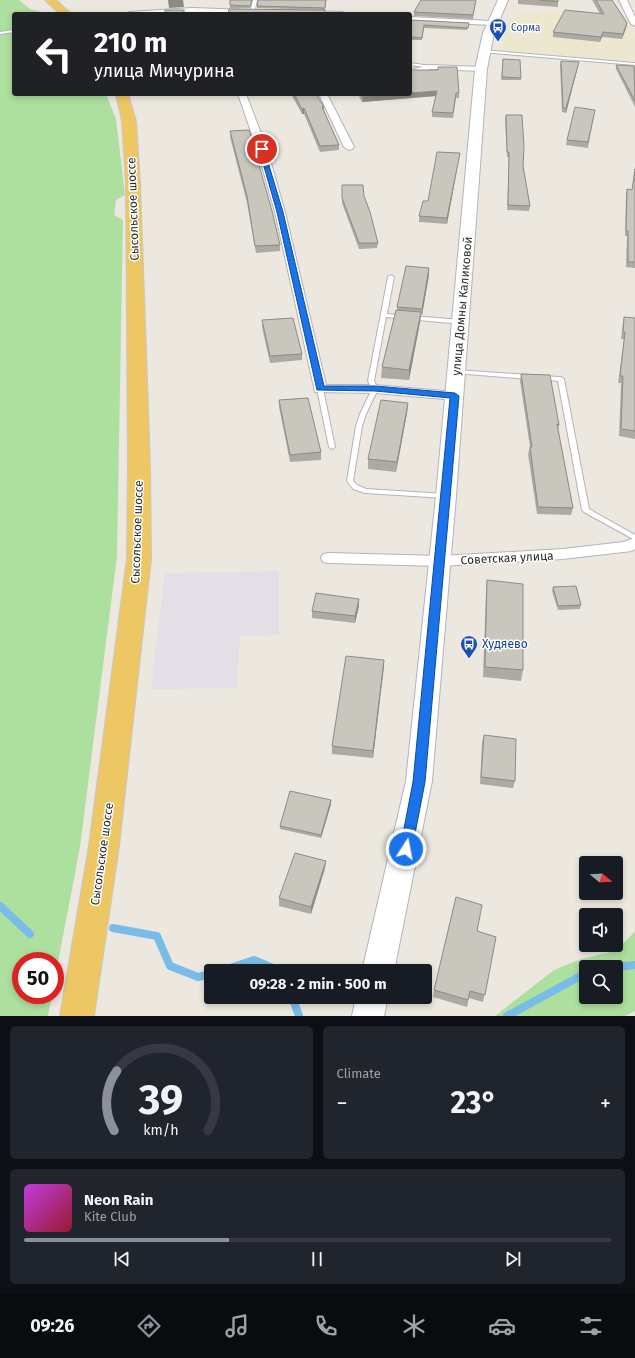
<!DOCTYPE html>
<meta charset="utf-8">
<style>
:root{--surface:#171b24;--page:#20242c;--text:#f1f3f6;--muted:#9ea1a6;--line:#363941;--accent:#8c9099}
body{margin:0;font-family:"Fira Sans",sans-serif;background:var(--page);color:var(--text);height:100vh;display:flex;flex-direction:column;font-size:15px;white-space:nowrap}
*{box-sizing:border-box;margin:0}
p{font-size:13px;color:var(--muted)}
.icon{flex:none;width:22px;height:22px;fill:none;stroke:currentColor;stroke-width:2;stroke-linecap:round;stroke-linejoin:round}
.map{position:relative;height:1016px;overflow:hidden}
.side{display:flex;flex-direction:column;gap:10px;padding:10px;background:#0d0f14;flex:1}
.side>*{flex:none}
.hud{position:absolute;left:12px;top:12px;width:400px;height:84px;border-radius:4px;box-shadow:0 2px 6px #0003;background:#202124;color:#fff;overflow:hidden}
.needle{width:26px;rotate:108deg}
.controls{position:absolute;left:579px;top:856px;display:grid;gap:8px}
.controls a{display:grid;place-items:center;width:44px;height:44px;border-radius:4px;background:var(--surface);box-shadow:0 2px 6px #0003;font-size:20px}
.speed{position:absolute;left:12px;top:952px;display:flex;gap:8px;font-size:20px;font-weight:700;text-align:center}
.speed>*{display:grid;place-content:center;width:52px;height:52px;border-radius:50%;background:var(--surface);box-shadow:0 2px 6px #0003;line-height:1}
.speed .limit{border:6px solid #d22;background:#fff;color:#111}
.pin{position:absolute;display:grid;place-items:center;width:34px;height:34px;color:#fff;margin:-17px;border:2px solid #fff;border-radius:50%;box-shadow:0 1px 4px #0007}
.me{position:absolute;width:44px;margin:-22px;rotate:11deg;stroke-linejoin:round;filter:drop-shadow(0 0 3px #0008)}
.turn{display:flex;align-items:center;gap:14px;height:84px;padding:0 16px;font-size:18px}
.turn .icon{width:52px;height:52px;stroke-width:2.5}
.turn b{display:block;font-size:28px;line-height:34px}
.big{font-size:30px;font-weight:700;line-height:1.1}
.side .tile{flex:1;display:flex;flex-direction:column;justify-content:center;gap:6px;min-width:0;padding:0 14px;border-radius:6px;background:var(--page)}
.side .dial{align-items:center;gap:0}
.dial svg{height:104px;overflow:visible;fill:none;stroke:var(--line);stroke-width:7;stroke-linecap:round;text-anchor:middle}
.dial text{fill:var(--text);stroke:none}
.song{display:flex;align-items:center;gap:12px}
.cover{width:48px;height:48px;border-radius:6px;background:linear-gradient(135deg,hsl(290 70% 55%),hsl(350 70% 35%))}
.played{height:4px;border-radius:2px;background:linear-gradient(90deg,var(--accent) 35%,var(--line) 35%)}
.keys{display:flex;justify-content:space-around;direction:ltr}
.heat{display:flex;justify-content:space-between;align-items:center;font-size:22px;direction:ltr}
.side .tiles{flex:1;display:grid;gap:10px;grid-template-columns:1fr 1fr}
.tile:last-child{grid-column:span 2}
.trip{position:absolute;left:204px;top:964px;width:228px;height:40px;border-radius:4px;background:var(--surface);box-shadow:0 2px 6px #0003;font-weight:700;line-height:40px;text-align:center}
.tabs{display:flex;height:64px;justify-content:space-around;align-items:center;background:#090b0e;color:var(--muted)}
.tabs .icon{width:28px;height:28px}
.tabs .selected{color:var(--accent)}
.tabs b{font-size:18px;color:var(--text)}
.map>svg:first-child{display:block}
.industrial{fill:#e2dfe6}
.education{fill:#ede7d0}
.green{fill:#addf9f;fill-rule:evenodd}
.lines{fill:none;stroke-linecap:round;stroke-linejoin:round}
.stream{stroke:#79bce7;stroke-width:8}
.service-casing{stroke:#b2b3be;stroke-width:2}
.minor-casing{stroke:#b2b3be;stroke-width:2}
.secondary-casing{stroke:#b2b3be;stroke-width:2}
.trunk-casing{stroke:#c8c8c8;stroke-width:2}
.service{fill:#fff;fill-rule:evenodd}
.minor{fill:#fff;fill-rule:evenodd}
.secondary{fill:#fff;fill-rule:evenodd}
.trunk{fill:#eec765;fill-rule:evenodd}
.wall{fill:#acaaa3}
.shaded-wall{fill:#8c8b84}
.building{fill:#c8c6bd;stroke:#8c8b84}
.route{fill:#1a73e8;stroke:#114b97}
.labels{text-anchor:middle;stroke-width:3;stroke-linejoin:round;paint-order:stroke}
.far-transit-label{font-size:10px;fill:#164399;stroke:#fff;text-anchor:start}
.street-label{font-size:12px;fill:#2c2c2c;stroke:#fff}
.transit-label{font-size:12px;fill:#164399;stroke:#fff;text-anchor:start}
</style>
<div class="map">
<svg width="635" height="1016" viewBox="0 0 635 1016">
<rect width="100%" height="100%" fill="#ece8df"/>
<!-- industrial -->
<polygon class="industrial" points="279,571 279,635 240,636 237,688 151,689 165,573"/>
<!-- education -->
<polygon class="education" points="559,9 626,16 635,37 635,62 501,51 504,35 515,13 553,12"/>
<!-- green -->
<g class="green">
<polygon points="0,0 19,0 30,9 48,14 14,14 14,94 106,94 116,119 125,195 116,200 114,215 123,220 117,556 80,847 55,978 55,961 21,961 21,995 52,995 48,1016 0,1016"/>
<path d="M635,931V1011L625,1016H495L554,970L581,959L611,952L627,940ZM586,967H616V997H586Z"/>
</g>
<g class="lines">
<!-- stream -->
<g class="stream">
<polyline points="0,906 30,934"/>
<polyline points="113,928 157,936 170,966 198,977 211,974"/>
<polyline points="616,967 635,965"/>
<polyline points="221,971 254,960 280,971"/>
<polyline points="292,997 299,1016"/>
<polyline points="507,1016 586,973"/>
</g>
<!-- service casing -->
<g class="service-casing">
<g id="service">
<polygon points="253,0 257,0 254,14 250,14"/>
<polygon points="204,11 205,13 198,14 199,13"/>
<polygon points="14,30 14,32 0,34 0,32"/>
<polygon points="483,50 635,63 635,65 482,52 481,51"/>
<polygon points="410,63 431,66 433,67 431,68 410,65"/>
<polygon points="391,275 394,277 387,314 461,320 464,322 461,324 386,317 374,381 378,389 366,414 362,426 353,481 357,485 366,489 447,494 448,496 445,498 365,493 353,489 347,481 356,426 360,414 372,389 368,381 388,277"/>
<polygon points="457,370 529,375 532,377 529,379 455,373 454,372 455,371"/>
<polygon points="541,376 561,377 564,379 589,509 635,535 635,540 584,512 582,510 558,381 539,379 538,378"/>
<polygon points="320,387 323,389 335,447 332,449 329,447 317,389"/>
</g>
</g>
<!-- minor casing -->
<g class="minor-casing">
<g id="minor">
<polygon points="619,0 627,0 635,17 635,26 631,24"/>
<polygon points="192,8 249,10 253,12 250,14 192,12 126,14 130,12"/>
<polygon points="302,11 342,12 346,14 302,14"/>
<polygon points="410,17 491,21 495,23 491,25 410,21"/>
<polygon points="431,65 481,67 485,69 481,71 431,69 410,74 410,70"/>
<polygon points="238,94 246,94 267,149 285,212 326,385 375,385 455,392 460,393 462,396 460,399 455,400 375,393 315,392 275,212 257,149"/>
<polygon points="319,94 327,94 354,147 352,149 349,150 344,147"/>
<polygon points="635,538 635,549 632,551 563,559 440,566 329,563 323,562 321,558 323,554 329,553 440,556 563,549 623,542"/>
</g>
</g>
<!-- secondary casing -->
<g class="secondary-casing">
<g id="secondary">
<polygon points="498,0 508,0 494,33 487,69 456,496 432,781 394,971 362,971 406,781 436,496 475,69 483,33"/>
<polygon points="356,997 388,997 384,1016 352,1016"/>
</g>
</g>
<!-- trunk casing -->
<g class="trunk-casing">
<g id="trunk">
<polygon points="45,0 56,0 71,14 60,14"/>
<polygon points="116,94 128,94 136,121 140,183 150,465 151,559 119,846 94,1016 60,1016 89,846 127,559 128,465 126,183 122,121"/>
</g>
</g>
<!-- service -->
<use href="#service" class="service"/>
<!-- minor -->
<use href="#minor" class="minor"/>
<!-- secondary -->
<use href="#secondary" class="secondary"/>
<!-- trunk -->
<use href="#trunk" class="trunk"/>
</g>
<!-- wall -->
<g class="wall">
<polygon points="230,0 252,0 250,8 230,8"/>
<polygon points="326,0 325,10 257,8 257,6"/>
<polygon points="421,0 476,0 473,19 414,16 414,12"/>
<polygon points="518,0 558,0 558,7 518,4"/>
<polygon points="592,0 612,0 627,23 626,28 622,39 602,37 600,42 553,37 553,32 600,14"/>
<polygon points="410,20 469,25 467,30 424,28 422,40 410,40"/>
<polygon points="503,59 521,78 521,80 501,80"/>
<polygon points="561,61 578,66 566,113 562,112 560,65"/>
<polygon points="616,65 635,67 635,107 616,69"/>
<polygon points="459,93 459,98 456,98 453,118 432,117 432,112 436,96 362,102 358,94"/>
<polygon points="291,94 316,94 324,107 324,111 339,145 339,150 320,152 304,114 302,114"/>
<polygon points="595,110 588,148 566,145 567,140"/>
<polygon points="506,115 523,166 530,206 529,211 507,210 509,157 507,157 505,119"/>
<polygon points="230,131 280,245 280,251 256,253 247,203 230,137"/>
<polygon points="459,158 447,224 419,222 419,216 428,201"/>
<polygon points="635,166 635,268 626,267 627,236 625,236 626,194 627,189 632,190"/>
<polygon points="342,185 378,243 377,248 359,249 342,203"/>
<polygon points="429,268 429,275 422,315 421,315 420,322 409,380 381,378 382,367 397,310 397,307"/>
<polygon points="624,317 635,318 635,439 619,436 621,383 618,383 624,339 621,339 623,323"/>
<polygon points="262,320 302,354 302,360 270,363 262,327"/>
<polygon points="521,374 559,425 558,431 573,508 571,515 537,514 528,454 530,447 520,381"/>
<polygon points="279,400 321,452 321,460 290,462 279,407"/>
<polygon points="408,403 407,413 396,472 368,469 368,459"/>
<polygon points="487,580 523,670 521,681 483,677 486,591"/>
<polygon points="553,587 581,605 580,609 558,610 552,591"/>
<polygon points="359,599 359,606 355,623 312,618 312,611"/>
<polygon points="384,660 373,758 332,754 332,746"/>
<polygon points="484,735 515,781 513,788 480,784 482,742"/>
<polygon points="331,804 321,838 280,829 280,826"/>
<polygon points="325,868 311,914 279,906 279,898"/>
<polygon points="477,931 496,937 483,1002 469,998 467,1007 433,997 434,990"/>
</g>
<!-- shaded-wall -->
<g class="shaded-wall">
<polygon points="168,0 183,0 184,7 169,8"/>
<polygon points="627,23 626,28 622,39 623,34"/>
<polygon points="603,32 602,37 600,42 601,37"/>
<polygon points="579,62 578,66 566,113 566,108"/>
<polygon points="437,91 436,96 362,102 363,97 397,94 410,94 410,93"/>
<polygon points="304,108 304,114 302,114 302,109"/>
<polygon points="460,153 459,158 447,224 447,218"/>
<polygon points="429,268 429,275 422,315 422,309"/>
<polygon points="421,312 420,322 409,380 409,370"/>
<polygon points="408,403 407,413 396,472 397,462"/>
<polygon points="359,599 359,606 355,623 355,616"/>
<polygon points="384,660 384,667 373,758 373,751"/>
<polygon points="331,800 331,804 321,838 321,835"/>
<polygon points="326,861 325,868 311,914 311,907"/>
</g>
<!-- building -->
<g class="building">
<polygon points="230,0 252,0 250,6 230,5"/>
<polygon points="258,0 326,0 325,8 257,6"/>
<polygon points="421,0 476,0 473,15 414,12"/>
<polygon points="540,0 558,0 558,2"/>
<polygon points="596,0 612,0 627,23 623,34 603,32 601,37 553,32 565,10 604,14"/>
<polygon points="229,9 325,10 325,14 228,14"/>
<rect x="165" y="10" width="19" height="4"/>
<polygon points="410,20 469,23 468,28 424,25 422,38 410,37"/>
<polygon points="503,59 520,60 521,78 502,77"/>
<polygon points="561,61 579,62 566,108 563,108"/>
<polygon points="616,65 634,66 635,101"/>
<polygon points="438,67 457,67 459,93 456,93 453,113 432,112 437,91 410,93 410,70 438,70"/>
<polygon points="294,94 316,94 324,107 322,107 339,145 320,146 304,108 302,109"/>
<polygon points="361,94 397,94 363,97"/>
<polygon points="575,107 595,110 588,142 567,140"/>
<polygon points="506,115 522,115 524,147 523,166 530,206 508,205 509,152 507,152"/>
<polygon points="249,130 272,211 280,245 255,246 247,196 230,131"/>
<polygon points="437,152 460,153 447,218 419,216 423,201 428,201"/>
<polygon points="635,169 635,262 628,262 628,231 626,231 627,189 632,190"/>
<polygon points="342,185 363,185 364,196 370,212 378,243 359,243 342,198"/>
<polygon points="406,266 429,268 422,309 397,307"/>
<polygon points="396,310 421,312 409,370 382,367"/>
<polygon points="624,317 635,318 635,431 621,429 623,376 620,376 625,332 623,332"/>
<polygon points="293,318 302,354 270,356 262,320"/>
<polygon points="521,374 550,375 559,425 557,424 573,508 538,507 530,447 532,447"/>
<polygon points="308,398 321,452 290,455 279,400"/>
<polygon points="381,400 408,403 397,462 368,459"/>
<polygon points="487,580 523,584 523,670 485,667"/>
<polygon points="576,586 581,605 558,606 553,587"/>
<polygon points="316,593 359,599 355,616 312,611"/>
<polygon points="346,656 384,660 373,751 332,746"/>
<polygon points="484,735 516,739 515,781 481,777"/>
<polygon points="290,791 331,800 321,835 280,826"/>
<polygon points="295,853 326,861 311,907 279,898"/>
<polygon points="456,897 482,905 477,931 496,937 485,995 470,991 468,1000 434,990"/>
</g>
<!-- route -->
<polygon class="route" points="262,147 264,149 283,212 324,386 375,386 455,393 459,396 425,782 412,849 410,853 406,854 402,853 400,849 413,782 450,398 375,391 317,390 277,212 259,149"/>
<!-- icons -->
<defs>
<g id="bus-pin" transform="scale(0.9)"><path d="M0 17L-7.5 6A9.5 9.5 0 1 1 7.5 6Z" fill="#1a4fb4" stroke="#fff"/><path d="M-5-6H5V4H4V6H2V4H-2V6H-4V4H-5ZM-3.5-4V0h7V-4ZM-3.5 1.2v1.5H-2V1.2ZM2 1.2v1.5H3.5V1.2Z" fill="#fff"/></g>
</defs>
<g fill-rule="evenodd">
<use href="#bus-pin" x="498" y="27"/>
<use href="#bus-pin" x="469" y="644"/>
</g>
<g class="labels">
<!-- far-transit labels -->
<g class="far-transit-label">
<text x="511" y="31">Сорма</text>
</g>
<!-- street labels -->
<g class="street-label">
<text transform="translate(133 209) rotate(-92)" y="4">Сысольское шоссе</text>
<text transform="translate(462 306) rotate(-85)" y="4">улица Домны Каликовой</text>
<text transform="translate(137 532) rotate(-88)" y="4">Сысольское шоссе</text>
<text transform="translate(507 558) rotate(-3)" y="4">Советская улица</text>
<text transform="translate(102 854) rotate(-82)" y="4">Сысольское шоссе</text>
</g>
<!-- transit labels -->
<g class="transit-label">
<text x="482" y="648">Худяево</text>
</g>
</g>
</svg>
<div class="controls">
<a><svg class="needle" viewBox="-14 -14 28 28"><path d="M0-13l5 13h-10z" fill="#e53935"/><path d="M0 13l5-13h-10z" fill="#9ea1a6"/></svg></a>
<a><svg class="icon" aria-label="sound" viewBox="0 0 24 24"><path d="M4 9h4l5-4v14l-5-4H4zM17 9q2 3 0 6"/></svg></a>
<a><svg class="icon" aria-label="search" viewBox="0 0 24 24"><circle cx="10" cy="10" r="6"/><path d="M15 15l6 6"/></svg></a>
</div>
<div class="speed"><div class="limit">50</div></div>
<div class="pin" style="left:262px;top:149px;background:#d93025"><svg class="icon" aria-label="arrive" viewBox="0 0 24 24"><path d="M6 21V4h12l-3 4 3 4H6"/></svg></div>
<svg class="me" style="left:406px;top:849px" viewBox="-20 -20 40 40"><circle r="17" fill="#1a73e8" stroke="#fff" stroke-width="3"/><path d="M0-11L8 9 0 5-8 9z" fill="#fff"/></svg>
<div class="trip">09:28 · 2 min · 500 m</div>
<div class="hud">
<div class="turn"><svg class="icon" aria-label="left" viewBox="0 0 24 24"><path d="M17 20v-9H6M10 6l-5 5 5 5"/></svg><div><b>210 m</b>улица Мичурина</div></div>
</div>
</div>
<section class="side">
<div class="tiles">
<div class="tile dial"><svg viewBox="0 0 100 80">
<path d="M14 69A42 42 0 1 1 86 69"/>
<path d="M14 69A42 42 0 0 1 16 23" stroke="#8c9099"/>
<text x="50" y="56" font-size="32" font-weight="700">39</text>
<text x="50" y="72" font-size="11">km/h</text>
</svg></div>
<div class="tile"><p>Climate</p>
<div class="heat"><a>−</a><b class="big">23°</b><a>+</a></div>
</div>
<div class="tile">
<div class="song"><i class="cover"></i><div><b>Neon Rain</b><p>Kite Club</p></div></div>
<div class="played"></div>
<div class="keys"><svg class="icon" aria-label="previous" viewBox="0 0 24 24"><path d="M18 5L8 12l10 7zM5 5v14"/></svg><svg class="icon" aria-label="pause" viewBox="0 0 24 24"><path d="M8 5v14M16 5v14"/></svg><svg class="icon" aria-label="next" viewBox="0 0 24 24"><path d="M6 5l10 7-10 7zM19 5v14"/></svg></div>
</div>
</div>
</section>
<nav class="tabs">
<b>09:26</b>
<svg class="icon selected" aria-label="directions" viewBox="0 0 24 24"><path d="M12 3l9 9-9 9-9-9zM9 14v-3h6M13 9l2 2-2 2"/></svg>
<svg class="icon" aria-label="music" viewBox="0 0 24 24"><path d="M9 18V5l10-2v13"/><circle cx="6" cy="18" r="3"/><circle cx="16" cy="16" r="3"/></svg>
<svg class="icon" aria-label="phone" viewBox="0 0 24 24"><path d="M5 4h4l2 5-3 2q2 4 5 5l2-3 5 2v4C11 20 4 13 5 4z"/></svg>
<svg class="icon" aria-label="climate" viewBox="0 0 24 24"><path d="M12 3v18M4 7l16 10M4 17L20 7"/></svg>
<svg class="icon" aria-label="car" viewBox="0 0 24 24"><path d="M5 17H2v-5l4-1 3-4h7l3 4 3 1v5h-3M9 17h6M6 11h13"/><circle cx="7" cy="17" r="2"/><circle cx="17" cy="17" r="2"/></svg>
<svg class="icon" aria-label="filters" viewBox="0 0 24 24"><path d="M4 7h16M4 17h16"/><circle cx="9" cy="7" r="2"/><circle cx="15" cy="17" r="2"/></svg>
</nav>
